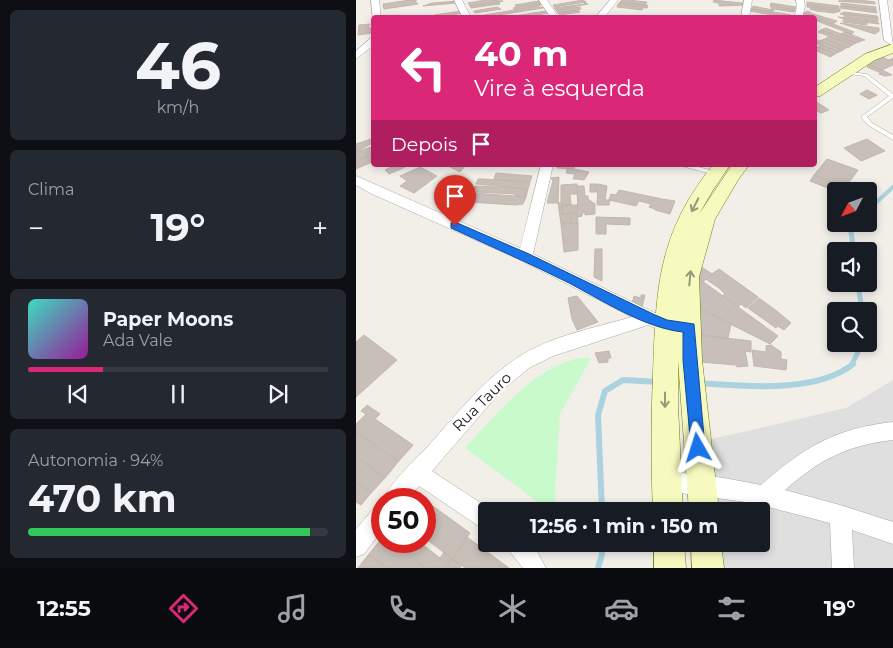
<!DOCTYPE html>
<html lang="pt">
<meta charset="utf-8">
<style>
:root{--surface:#171b24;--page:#242831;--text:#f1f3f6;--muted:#9ea1a6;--line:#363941;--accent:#db2777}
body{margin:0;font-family:Montserrat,sans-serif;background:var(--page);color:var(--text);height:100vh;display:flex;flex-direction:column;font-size:19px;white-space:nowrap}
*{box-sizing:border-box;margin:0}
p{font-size:16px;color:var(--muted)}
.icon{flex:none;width:28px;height:28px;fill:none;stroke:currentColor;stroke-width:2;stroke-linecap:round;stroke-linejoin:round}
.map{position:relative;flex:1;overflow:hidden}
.panel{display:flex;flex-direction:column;gap:10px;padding:10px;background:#0d0f14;width:356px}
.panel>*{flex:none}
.guide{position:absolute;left:15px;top:15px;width:446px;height:152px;border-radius:5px;box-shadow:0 2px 8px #0003;background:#db2777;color:#fff;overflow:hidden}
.needle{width:32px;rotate:229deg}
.tools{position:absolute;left:471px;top:182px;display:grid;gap:10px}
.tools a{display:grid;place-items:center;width:50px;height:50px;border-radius:5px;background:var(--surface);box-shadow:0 2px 8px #0003;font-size:25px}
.speed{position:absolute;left:15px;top:488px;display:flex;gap:10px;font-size:25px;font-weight:700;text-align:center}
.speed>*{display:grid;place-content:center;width:65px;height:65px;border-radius:50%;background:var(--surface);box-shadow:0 2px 8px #0003;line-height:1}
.speed .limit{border:8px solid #d22;background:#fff;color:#111}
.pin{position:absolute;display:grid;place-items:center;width:42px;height:42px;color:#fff;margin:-51px -21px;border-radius:50% 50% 50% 0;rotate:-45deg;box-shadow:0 0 5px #0007}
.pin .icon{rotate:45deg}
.me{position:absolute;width:55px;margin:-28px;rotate:354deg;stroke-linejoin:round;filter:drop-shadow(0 0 4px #0008)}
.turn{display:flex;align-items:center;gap:18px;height:105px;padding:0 20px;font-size:22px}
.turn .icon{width:65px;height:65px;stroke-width:2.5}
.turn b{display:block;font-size:35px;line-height:42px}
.then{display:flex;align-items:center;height:48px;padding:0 20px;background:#0003;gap:10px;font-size:19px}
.big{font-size:38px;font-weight:700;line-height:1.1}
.panel .card{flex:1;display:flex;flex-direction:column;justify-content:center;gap:8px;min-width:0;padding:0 18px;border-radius:8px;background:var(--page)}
.panel .dial{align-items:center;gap:0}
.dial b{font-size:65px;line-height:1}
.song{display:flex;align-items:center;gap:15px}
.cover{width:60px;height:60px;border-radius:8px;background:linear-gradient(135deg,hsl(170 70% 55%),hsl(300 70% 35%))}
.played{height:5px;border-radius:2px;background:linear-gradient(90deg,var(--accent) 25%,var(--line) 25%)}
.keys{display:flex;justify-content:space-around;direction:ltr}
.heat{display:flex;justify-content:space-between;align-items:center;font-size:28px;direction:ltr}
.charge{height:8px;border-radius:4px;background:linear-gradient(90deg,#34c759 94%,var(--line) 0)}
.trip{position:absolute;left:122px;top:502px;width:292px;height:50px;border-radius:5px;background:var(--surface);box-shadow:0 2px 8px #0003;font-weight:700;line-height:50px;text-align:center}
.tab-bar{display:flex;height:80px;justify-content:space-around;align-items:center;background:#090b0e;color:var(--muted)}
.tab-bar .icon{width:35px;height:35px}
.tab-bar .active{color:var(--accent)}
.tab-bar b{font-size:22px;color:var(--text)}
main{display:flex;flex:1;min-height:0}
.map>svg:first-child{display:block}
.residential{fill:#e0dfdf}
.park{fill:#c8facc}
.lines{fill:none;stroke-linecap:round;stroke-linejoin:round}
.stream-far2{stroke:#aad3df;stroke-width:4}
.stream-far1{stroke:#aad3df;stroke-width:5}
.stream{stroke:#aad3df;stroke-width:6}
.building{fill:#c7bfb8;stroke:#c4b6ab}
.lane-casing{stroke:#a9a9a9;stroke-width:1}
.street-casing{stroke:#a9a9a9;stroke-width:1}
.secondary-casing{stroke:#707d05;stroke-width:1}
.lane{fill:#fff;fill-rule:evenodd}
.street{fill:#fff;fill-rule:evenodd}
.secondary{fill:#f7fabf;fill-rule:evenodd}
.oneway{stroke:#979978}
.route{fill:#1a73e8;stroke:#114b97}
.labels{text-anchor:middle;stroke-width:4;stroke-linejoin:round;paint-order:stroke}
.street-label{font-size:15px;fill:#222;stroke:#fff}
</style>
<main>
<section class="panel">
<div class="card dial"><b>46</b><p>km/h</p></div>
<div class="card"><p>Clima</p>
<div class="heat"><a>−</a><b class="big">19°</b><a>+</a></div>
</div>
<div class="card">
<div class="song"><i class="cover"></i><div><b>Paper Moons</b><p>Ada Vale</p></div></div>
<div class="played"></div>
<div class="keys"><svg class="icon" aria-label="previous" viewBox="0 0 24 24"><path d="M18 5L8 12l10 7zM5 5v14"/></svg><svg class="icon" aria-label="pause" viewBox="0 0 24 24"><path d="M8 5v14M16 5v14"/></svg><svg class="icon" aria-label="next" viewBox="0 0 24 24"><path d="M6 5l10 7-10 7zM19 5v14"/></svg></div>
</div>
<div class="card"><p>Autonomia · 94%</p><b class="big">470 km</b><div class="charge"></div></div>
</section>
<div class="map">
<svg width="537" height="568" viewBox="0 0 537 568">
<rect width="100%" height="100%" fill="#f2efe9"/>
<!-- residential -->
<polygon class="residential" points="537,380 537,568 363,568 362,544 406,544 406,511 360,511 356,439 490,408"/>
<!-- park -->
<path class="park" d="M235,358L204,414L198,511H194L109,448C138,417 174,372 216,360C221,358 229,358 235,358Z"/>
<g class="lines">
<!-- stream-far2 -->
<polyline class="stream-far2" points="512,210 537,187"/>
<!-- stream-far1 -->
<g class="stream-far1">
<polyline points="497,224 494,226 498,251"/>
<polyline points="502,284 506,311"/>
<polyline points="495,366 506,344"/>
</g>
<!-- stream -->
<g class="stream">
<path d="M342,383C387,386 460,394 497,364"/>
<polyline points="246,511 242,415 249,391 267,380 303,382"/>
<polyline points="242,568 246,554 246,544"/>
</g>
</g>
<!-- building -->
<g class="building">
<polygon points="54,0 61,0 59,1 62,4 28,9 27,4"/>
<polygon points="130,0 147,1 114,6 112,3"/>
<polygon points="227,0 230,2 198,7 197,5"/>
<polygon points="266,0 270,0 291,2 289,5 264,2"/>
<polygon points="358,0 385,3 388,3 388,5 365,6 363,6 363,3 357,2"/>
<polygon points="503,0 519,2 519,4 482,1"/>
<polygon points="101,1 101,3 67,6 76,3"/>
<polygon points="183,1 184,3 160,7 159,5"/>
<polygon points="143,2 144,4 115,8 114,6"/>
<polygon points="228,2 232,4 200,10 198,8 229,4"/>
<polygon points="264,2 289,5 292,5 291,8 262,4"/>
<polygon points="451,2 483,6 483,8 451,5"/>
<polygon points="184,3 185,5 159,10 157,8"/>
<polygon points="415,3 440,7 439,10 414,6"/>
<polygon points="485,3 520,7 520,10 485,6"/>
<polygon points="262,4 276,6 288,7 286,10 261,7"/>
<polygon points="451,5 475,8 484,9 484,11 451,7"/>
<polygon points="181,6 187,8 155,13 153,11"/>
<polygon points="397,6 406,8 418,10 417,12 395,9"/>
<polygon points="416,6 428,8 439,10 438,12 418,9 415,8"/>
<polygon points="485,6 520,10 521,13 484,8"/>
<polygon points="141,7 145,9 119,13 118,11"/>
<polygon points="224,7 225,9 202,13 200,10"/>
<polygon points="455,7 464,9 484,11 478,13 461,11 454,9"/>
<polygon points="395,9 430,14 435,15 433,18 394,11"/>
<polygon points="222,10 224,12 204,15 202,13"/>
<polygon points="106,11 107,13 81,18 78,15"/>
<polygon points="153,11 155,13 129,18 122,16"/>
<polygon points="190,11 192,13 166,18 158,16"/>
<polygon points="452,11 457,14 481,21 477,24 448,13"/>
<polygon points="488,12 521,16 522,18 484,14"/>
<polygon points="448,13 468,20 476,24 474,26 459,20 459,18 447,16"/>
<polygon points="488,14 522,18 522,21 488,17"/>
<polygon points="482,17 522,22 523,24 491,20"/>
<polygon points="487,20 511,23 511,25 487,22"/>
<polygon points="484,23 523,28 523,31 519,34"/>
<polygon points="14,24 12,28 17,28 17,33 2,35 3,25"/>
<polygon points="476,24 477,24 498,32 495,34 474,26"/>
<polygon points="470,28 485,34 505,41 501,43 465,30"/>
<polygon points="465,30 469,32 500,43 496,45 462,32"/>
<polygon points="489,32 509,40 505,41 485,34"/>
<polygon points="473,36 483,40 496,45 492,48 469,39"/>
<polygon points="459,39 464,41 487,50 483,52 465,45 461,44 463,42 459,43"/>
<polygon points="468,39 490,48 487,50 464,41"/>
<polygon points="465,45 483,52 479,54 462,47"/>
<polygon points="459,46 462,47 479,54 474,57 470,55 459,50"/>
<polygon points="523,56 533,60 537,58 537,65 526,70 509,64"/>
<polygon points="513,65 526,70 536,75 529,76 523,74 525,73 511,67"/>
<polygon points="511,90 521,95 513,99 504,94"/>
<polygon points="459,101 473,110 465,113 459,110"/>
<polygon points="18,138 18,142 0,152 0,144"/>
<polygon points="511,139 529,151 505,161 488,148"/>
<polygon points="18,146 18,153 0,161 0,152"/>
<polygon points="16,154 18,161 0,169 0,161"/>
<polygon points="471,159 502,170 489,188 458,175"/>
<polygon points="40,165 54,165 33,174 29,170"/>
<polygon points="90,165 110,165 104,172"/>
<polygon points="202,165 219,165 218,169 201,168"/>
<polygon points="64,167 81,176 58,193 44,186 51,181 44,176"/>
<polygon points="211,169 218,169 233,172 228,180 221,179 217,179 219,174 210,173"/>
<polygon points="140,173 176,176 174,182 138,179"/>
<polygon points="458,175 486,187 479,191 454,181"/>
<polygon points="203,177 202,203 191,203 197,181 195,178"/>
<polygon points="122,179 127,179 174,182 172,189 120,184"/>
<polygon points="221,184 221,194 214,194 215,205 206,205 206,214 215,213 215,224 205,224 202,203 205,203 205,185"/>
<rect x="234" y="184" width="7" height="8"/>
<polygon points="242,184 251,186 249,200 254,200 253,205 241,205"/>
<polygon points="119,186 159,188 172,189 170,197 159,196 159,194 120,192 121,189 118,189"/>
<polygon points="221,186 228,186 229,196 232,196 232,199 239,204 239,214 229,215 229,213 226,213 226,216 222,217"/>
<polygon points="263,190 306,199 319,201 314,214 299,210 299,209 293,207 295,204 283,201 280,206 253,200 255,194 260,195"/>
<polygon points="85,191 91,194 96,191 108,197 97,206 78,197"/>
<polygon points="116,193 159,196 170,197 167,204 160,205 112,202"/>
<polygon points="206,205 221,205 221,213 206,214"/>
<polygon points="215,213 221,213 222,223 215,224"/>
<polygon points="240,217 274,218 274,225 250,224 250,234 240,234"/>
<polygon points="222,223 222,250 208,252 205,224"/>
<polygon points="239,249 246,249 246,281 238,277"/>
<polygon points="344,266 356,274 363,269 402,297 390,308 385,304 382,307 366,296 369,294 363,288 350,279 347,282 342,278"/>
<polygon points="342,278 422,336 414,344 342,308"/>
<polygon points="285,295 289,295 286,307 276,304 278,296 285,298"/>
<polygon points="221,296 242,322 221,330 216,319 212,298"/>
<polygon points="403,298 422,312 435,323 428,330 422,326 420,328 392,308"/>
<polygon points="342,308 375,324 372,338 343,335"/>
<polygon points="8,335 41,360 0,397 0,342"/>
<polygon points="343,335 395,341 395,352 389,351 392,366 381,367 380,365 345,362"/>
<polygon points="415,345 425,352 425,359 431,360 430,370 398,366 396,350 410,352 410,346"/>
<polygon points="253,351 255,358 252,358 252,362 243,363 239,353"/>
<polygon points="11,405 24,414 19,419 57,445 42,462 0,432 0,424 10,414 5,411"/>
<polygon points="0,432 42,462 29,478 0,457"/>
<polygon points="0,457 29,478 15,493 0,482"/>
<polygon points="0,482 15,493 5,505 0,502"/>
<polygon points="74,504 114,533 96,559 69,538 69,511"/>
<polygon points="111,537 153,568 109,568 96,559"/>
<polygon points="26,538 26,541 35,541 69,568 30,568 13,554"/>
<polygon points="35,541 62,541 84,558 88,552 96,559 90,568 69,568"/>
<polygon points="13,554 30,568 2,568"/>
<polygon points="96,559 105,566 104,568 90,568"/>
</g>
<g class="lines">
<!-- lane casing -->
<g class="lane-casing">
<g id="lane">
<polygon points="487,71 511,74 537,94 537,98 511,117 516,123 537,135 537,140 512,125 505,117 533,96 508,76 487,73"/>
<polygon points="325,165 335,165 361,172 362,173 359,175 326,166"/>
</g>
</g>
<!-- street casing -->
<g class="street-casing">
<g id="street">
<polygon points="15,0 23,0 25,18 17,18"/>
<polygon points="98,0 106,0 115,18 107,18"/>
<polygon points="183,0 191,0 203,18 195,18"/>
<polygon points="254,0 262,0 248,18 239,18"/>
<polygon points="388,0 396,0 393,18 385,18"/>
<polygon points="440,0 448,0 449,7 446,18 438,18 441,7"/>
<polygon points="523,0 531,0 537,46 528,40"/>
<polygon points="15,38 18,38 18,45 0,59 0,51"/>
<path d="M185,165H197L177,254L299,313L324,321L326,326L324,331L318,333L310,332L292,325L197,356L173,368L145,391L76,471L137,511H131V531L124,527L63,486L52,499H28C36,479 60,460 74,444C101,414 127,380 161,358C194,336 238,328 276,317L164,260L14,193L0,185V176L164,248Z"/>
<path d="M537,422V440C491,445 463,460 429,490L484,505L537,522V544L496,530L498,568H476L474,523L397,503L310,491L303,488L300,481L303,474L310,471L368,478L405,485C447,448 479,428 537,422Z"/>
<polygon points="26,504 26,530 8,554 0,557 0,529 19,507"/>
<polygon points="151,544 177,544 190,568 167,568 154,552"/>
</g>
</g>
<!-- secondary casing -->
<g class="secondary-casing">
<g id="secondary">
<polygon points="537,44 537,53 519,60 464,96 459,97 459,87 509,54"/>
<path d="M357,165H374L357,190L343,214L376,165H393L382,180L359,219L343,277L346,360L363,511H333L322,360V293V406L327,511H297C295,466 295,420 297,375C300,290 301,234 357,165Z"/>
<polygon points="298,544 328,544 330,568 298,568"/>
<polygon points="335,544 365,544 368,568 336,568"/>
</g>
</g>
<!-- lane -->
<use href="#lane" class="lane"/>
<!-- street -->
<use href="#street" class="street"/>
<!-- secondary -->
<use href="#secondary" class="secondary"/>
</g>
<!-- one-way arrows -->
<defs><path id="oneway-shaft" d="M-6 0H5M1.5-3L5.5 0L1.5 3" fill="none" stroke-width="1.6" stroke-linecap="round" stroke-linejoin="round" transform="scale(1.25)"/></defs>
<g class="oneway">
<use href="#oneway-shaft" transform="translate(339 205) rotate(117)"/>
<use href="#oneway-shaft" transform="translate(334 278) rotate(-84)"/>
<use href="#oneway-shaft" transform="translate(309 400) rotate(90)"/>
</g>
<!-- route -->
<path class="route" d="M99,222L173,254L297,314L311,320L338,324L349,448L347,453L342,455L337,453L335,448L327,360V332C288,328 246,300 211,282C173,263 134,246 95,228V223Z"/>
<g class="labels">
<!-- street labels -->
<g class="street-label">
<text transform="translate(126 402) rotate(-45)" y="5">Rua Tauro</text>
</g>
</g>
</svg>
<div class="tools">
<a><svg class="needle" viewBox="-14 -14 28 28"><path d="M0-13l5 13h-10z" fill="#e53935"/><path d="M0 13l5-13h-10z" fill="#9ea1a6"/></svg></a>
<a><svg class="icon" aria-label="sound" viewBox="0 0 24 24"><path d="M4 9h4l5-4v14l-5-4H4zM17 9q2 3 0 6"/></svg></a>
<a><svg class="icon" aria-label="search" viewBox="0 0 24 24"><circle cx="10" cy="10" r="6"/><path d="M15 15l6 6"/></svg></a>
</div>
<div class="speed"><div class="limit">50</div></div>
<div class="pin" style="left:99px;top:226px;background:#d93025"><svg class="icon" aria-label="arrive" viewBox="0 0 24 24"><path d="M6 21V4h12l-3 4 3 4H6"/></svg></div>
<svg class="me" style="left:342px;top:448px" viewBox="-20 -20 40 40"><path d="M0-17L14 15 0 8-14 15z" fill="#1a73e8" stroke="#fff" stroke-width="4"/></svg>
<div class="trip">12:56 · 1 min · 150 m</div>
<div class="guide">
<div class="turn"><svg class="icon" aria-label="left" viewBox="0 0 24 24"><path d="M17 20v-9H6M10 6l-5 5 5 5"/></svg><div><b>40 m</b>Vire à esquerda</div></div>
<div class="then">Depois<svg class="icon" aria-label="arrive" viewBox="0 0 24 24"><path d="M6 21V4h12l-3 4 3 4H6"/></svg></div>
</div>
</div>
</main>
<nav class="tab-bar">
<b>12:55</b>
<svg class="icon active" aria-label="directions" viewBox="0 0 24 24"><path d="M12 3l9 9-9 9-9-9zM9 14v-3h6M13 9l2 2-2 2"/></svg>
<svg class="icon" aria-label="music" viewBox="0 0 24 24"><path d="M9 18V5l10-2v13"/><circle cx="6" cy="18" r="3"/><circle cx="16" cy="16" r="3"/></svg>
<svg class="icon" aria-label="phone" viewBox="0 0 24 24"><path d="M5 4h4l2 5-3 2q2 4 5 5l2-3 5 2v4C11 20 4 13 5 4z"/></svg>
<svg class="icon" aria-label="climate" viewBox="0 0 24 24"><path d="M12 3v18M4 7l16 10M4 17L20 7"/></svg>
<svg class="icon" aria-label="car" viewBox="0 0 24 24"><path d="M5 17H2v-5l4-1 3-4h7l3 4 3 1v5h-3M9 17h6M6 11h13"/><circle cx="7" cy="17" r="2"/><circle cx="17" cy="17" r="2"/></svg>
<svg class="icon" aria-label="filters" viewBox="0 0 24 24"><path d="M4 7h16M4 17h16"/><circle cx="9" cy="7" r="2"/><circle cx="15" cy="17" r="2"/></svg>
<b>19°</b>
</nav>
